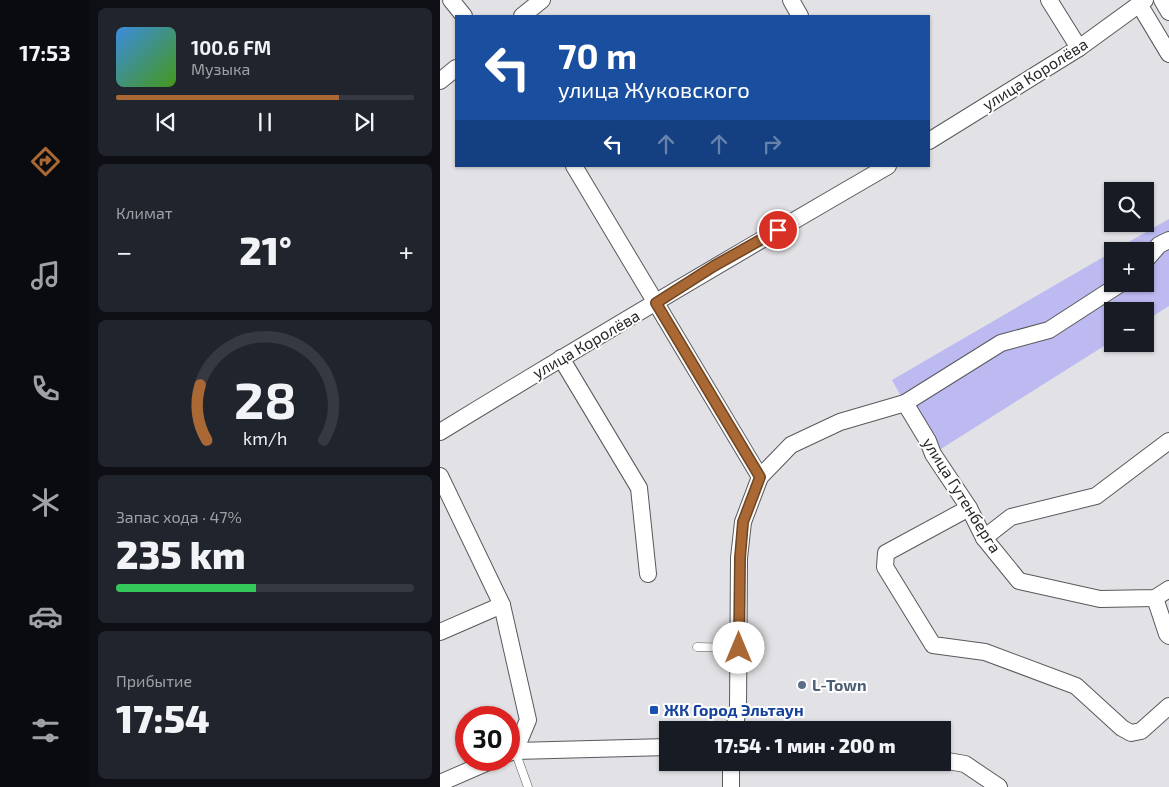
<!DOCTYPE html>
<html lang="ru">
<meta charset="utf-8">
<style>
:root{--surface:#171b24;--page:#20242c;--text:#f1f3f6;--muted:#9ea1a6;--line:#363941;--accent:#aa6934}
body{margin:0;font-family:"Exo 2",sans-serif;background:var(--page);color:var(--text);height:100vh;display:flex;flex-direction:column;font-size:19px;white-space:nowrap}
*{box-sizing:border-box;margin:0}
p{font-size:16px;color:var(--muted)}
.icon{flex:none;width:28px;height:28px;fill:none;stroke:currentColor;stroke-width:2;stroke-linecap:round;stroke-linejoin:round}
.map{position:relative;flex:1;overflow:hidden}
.side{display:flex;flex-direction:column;gap:8px;padding:8px;background:#0d0f14;width:350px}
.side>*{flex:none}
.banner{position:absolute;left:15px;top:15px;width:475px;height:152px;border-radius:0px;box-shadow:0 1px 4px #0004;background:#1a4fa0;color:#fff;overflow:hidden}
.fabs{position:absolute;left:664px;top:182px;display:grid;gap:10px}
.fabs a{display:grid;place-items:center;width:50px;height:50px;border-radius:0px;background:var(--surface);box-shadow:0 1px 4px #0004;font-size:25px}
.speed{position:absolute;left:15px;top:706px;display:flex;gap:10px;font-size:25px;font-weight:700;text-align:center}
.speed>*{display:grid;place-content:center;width:65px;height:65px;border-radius:50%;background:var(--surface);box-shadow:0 1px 4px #0004;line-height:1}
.speed .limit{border:8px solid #d22;background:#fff;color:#111}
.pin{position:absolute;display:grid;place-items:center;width:42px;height:42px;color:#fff;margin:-21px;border:2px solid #fff;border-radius:50%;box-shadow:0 1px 5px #0007}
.me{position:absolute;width:55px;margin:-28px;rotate:0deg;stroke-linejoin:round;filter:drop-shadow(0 0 4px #0008)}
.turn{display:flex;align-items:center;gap:18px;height:105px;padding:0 20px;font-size:22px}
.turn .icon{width:65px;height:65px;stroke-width:2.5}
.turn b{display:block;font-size:35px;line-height:42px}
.lanes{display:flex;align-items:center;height:48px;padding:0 20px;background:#0003;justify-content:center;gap:25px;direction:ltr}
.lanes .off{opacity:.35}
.big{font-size:38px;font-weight:800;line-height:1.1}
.side .tile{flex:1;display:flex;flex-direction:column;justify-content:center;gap:8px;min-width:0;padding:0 18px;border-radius:8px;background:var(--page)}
.side .dial{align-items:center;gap:0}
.dial svg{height:130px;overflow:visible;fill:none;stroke:var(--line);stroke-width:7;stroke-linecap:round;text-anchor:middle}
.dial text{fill:var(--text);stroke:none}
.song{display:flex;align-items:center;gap:15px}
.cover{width:60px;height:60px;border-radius:8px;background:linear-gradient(135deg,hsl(210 70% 55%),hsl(100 70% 35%))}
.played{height:5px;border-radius:2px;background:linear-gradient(90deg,var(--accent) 75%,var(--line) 75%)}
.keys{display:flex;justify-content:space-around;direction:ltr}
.heat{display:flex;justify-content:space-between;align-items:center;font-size:28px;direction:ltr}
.charge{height:8px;border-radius:4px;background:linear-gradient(90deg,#34c759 47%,var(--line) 0)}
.trip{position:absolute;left:219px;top:721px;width:292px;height:50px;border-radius:0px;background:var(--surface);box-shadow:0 1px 4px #0004;font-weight:800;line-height:50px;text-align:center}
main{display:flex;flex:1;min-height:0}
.menu{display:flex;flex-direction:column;width:90px;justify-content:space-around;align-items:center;background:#090b0e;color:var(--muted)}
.menu .icon{width:35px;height:35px}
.menu .current{color:var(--accent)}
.menu b{font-size:22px;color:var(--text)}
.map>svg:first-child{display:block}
.green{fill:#bcbaf0}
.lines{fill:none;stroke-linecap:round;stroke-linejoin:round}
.lane-casing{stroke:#59595c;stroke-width:9}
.street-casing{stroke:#59595c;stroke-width:18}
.lane{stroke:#fff;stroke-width:8}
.street{stroke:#fff;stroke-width:16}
.route-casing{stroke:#6e4422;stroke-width:12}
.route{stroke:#aa6934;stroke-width:9}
.service-dot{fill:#5c6f8a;stroke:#fff;stroke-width:2}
.transit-dot{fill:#1a4fb4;stroke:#fff;stroke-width:2}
.labels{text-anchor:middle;stroke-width:4;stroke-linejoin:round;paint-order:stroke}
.street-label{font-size:16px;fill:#272728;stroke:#fff}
.service-label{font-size:16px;font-weight:bold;fill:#4e5e75;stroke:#fff;text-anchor:start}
.transit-label{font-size:16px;font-weight:bold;fill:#164399;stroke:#fff;text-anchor:start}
</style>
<main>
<nav class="menu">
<b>17:53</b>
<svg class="icon current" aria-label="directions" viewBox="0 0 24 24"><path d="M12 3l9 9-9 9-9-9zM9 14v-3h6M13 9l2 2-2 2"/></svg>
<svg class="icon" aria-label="music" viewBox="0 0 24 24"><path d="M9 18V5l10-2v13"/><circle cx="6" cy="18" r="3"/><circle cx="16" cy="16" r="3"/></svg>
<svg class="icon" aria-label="phone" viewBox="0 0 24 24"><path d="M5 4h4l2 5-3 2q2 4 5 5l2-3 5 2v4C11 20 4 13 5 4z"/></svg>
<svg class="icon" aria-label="climate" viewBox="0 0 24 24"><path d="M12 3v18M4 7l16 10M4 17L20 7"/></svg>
<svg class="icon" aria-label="car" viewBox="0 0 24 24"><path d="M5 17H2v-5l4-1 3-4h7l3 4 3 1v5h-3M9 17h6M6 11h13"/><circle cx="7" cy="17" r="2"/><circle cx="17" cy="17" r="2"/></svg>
<svg class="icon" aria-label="filters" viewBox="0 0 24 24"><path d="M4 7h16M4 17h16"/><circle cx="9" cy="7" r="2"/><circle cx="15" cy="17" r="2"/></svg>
</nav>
<section class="side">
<div class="tile">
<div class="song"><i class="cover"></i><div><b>100.6 FM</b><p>Музыка</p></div></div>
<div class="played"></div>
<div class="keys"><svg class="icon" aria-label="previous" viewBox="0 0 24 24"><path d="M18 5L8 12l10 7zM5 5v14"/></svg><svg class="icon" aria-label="pause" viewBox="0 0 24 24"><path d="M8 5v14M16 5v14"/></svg><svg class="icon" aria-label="next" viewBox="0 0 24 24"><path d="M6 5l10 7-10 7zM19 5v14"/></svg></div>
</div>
<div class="tile"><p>Климат</p>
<div class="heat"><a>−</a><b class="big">21°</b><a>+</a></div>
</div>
<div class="tile dial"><svg viewBox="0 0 100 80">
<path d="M14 69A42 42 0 1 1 86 69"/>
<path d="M14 69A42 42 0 0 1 10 35" stroke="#aa6934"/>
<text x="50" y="56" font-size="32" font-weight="700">28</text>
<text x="50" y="72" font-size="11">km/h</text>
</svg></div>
<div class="tile"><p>Запас хода · 47%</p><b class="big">235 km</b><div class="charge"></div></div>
<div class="tile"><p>Прибытие</p><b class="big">17:54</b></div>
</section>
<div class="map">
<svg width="729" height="787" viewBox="0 0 729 787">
<rect width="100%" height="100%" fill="#e2e2e6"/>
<!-- green -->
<polygon class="green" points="729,219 729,306 705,321 705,311 672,311 672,341 493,454 452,380 672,252 672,284 705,284 705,251 673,251"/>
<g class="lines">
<!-- lane casing -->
<g class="lane-casing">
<g id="lane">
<polyline points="257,647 299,648"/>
<polyline points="75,751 88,787"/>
</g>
</g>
<!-- street casing -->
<g class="street-casing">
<g id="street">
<polyline points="11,0 24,16"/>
<polyline points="351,0 360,16"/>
<polyline points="609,0 639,48"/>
<polyline points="722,0 729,12"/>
<polyline points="699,4 729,54"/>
<polyline points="82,16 102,0"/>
<polyline points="0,81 16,68"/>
<polyline points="489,141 639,48 705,0"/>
<polyline points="134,166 320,477"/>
<polyline points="705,261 719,245 729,240"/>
<polyline points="121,358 199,488 208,574"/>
<polyline points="465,403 488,441 493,454 529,508 544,538 579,581 660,599 715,598 729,589"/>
<path d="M0,432C149,341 298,253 448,166"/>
<polyline points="0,476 62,605 88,720 75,751"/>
<polyline points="529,508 446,553 445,567 493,645 545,652 636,686 682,728 691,733 701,731 729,706"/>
<polyline points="544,538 571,517 656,496 729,441"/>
<polyline points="715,598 727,634 729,636"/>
<polyline points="0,632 62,605"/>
<polyline points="294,730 298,709 299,558 303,522 320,477 351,445 400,422 465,403 561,343 609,330 680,284"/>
<polyline points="69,753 75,751 228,747"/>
<polyline points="502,760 525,764 559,787"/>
<polyline points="291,762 291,787"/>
<polyline points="0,783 53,760"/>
</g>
</g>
<!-- lane -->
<use href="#lane" class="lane"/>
<!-- street -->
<use href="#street" class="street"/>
</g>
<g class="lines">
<!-- route casing -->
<g class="route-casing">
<polyline id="route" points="299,648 300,558 303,522 320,477 216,303 274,266 338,230"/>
</g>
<!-- route -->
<use href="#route" class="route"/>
</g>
<!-- markers -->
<circle class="service-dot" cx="362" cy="685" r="5"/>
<rect class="transit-dot" x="209" y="705" width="10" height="10" rx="2.5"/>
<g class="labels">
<!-- street labels -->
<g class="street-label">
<text transform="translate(595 74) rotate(-32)" y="6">улица Королёва</text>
<text transform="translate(146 344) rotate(-30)" y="6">улица Королёва</text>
<text transform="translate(522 495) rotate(58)" y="6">улица Гутенберга</text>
</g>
<!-- service labels -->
<g class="service-label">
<text x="372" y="691">L-Town</text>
</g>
<!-- transit labels -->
<g class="transit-label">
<text x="224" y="716">ЖК Город Эльтаун</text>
</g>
</g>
</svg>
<div class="fabs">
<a><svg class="icon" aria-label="search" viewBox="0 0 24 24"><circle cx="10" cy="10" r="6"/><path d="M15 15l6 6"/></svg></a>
<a>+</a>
<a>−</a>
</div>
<div class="speed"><div class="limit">30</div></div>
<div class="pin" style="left:338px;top:230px;background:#d93025"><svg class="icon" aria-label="arrive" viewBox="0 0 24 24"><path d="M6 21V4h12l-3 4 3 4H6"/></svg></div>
<svg class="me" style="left:299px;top:648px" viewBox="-20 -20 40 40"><circle r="19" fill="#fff"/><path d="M0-13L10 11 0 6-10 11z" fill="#aa6934"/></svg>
<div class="trip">17:54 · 1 мин · 200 m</div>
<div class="banner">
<div class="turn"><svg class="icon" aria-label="left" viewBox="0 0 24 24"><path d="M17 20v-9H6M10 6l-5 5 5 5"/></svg><div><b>70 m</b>улица Жуковского</div></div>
<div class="lanes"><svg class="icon" aria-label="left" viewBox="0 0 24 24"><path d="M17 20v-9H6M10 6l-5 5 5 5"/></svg><svg class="icon off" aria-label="ahead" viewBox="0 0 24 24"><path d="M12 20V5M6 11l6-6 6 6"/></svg><svg class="icon off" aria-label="ahead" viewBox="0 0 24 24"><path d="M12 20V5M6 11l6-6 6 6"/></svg><svg class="icon off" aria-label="right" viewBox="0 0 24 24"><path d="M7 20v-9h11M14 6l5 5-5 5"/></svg></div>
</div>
</div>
</main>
